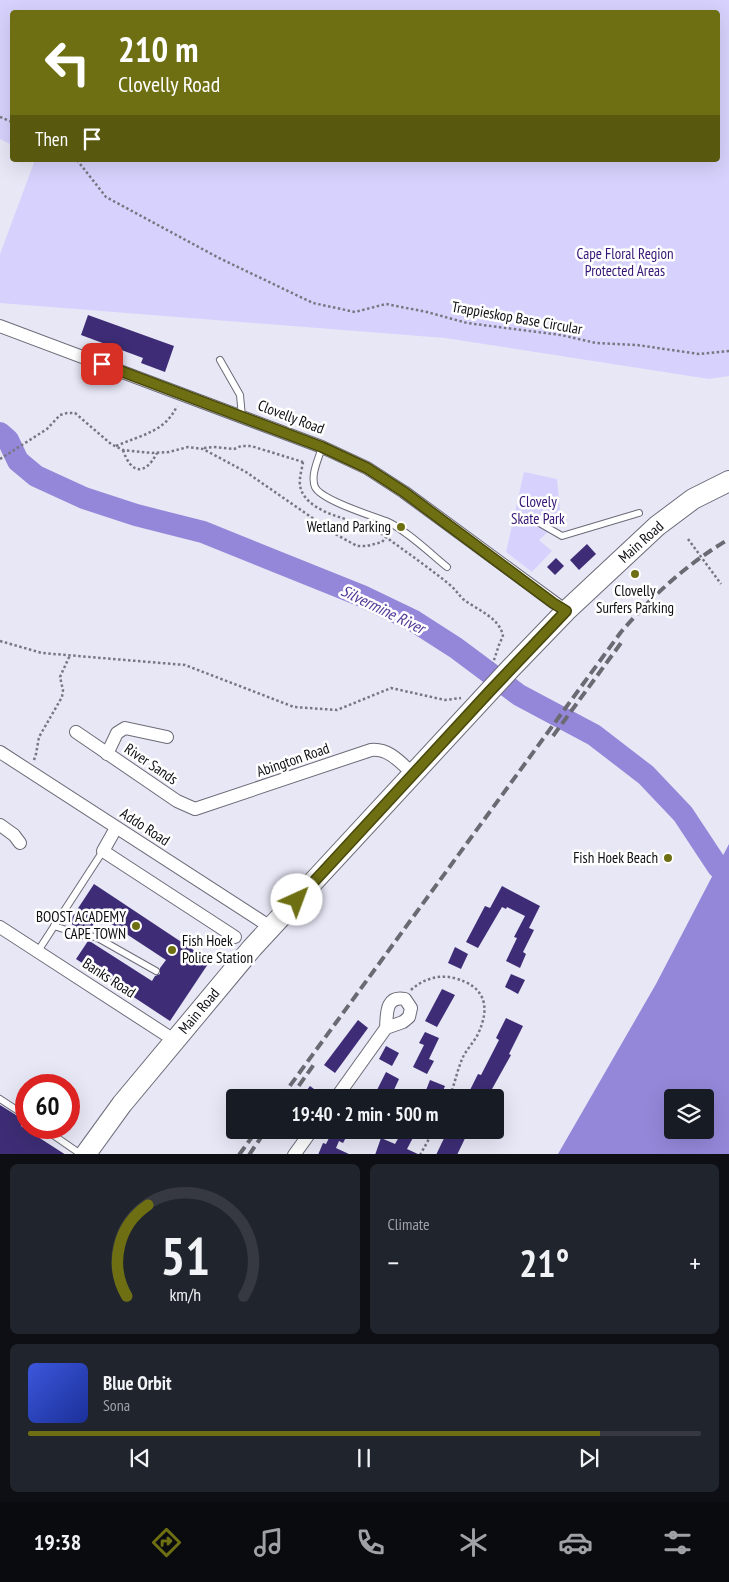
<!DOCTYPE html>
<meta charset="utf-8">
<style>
:root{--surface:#171b24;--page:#20242c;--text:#f1f3f6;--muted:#9ea1a6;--line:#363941;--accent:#6e6f12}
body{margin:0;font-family:"PT Sans Narrow",sans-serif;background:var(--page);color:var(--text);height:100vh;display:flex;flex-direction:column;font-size:19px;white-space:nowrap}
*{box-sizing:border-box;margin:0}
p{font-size:16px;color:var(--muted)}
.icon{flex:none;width:28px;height:28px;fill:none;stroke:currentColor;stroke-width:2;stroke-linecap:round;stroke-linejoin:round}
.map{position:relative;height:1154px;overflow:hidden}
.sheet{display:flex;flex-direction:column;gap:10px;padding:10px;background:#0d0f14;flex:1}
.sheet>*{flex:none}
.top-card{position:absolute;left:10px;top:10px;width:710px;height:152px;border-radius:5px;box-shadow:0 5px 20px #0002;background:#6e6f12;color:#fff;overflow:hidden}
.controls{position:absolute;left:664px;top:1089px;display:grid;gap:10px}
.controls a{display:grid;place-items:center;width:50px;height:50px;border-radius:5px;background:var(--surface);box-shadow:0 5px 20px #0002;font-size:25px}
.speed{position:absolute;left:15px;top:1074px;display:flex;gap:10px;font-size:25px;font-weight:700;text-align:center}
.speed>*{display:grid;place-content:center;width:65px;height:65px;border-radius:50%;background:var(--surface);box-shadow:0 5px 20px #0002;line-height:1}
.speed .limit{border:8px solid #d22;background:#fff;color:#111}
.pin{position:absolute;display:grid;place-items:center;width:42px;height:42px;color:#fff;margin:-21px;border-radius:10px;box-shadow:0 2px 8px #0006}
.me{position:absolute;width:55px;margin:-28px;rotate:43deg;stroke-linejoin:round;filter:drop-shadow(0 0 4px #0008)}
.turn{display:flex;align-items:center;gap:18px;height:105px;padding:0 25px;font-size:22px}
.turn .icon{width:65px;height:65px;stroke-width:2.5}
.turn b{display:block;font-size:35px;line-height:42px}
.then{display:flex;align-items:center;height:48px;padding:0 25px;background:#0003;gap:10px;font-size:19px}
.big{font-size:38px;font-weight:800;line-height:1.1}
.sheet .tile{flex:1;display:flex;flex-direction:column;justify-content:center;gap:8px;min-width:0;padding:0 18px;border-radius:8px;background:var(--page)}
.sheet .dial{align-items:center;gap:0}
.dial svg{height:130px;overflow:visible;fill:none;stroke:var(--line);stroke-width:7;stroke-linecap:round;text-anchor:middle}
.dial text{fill:var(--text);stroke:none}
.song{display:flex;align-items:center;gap:15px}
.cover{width:60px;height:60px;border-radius:8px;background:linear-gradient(135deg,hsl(230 70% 55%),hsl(230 70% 35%))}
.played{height:5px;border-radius:2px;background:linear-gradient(90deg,var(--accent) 85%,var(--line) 85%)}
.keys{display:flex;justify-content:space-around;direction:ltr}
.heat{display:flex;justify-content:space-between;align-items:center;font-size:28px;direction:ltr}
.sheet .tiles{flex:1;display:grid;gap:10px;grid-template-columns:1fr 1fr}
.tile:last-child{grid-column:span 2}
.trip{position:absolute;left:226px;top:1089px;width:278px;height:50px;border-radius:5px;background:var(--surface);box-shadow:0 5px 20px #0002;font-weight:800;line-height:50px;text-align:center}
.menu{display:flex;height:80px;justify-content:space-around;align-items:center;background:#090b0e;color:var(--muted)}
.menu .icon{width:35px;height:35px}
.menu .selected{color:var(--accent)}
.menu b{font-size:22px;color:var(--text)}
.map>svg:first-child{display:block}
.green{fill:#d6d2fd}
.water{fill:#9487d9;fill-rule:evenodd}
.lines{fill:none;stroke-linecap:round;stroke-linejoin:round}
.river{stroke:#9487d9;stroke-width:22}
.building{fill:#3e2d76}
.lane-casing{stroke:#6c6b78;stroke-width:8}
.street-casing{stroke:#6c6b78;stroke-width:14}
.primary-casing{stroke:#6c6b78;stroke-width:22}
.path{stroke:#787781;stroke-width:2.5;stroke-dasharray:2.5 2.5;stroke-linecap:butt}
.lane{stroke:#fff;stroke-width:6}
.street{stroke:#fff;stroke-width:12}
.primary{stroke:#fff;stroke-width:20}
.rail{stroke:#6b6a73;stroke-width:4;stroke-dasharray:10 5;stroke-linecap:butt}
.route-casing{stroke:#48480c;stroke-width:12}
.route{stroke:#6e6f12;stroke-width:9}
.poi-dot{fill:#6e6f12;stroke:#fff;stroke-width:2}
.labels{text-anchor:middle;stroke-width:5;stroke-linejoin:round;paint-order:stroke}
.park-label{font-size:15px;fill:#341474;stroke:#fff}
.street-label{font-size:15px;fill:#0e0d12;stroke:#fff}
.poi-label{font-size:15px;fill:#0e0d12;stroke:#fff;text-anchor:end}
.water-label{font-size:16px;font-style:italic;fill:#503998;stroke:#fff}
</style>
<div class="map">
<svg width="729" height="1155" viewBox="0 0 729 1155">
<rect width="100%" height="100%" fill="#e8e7f6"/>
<!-- green -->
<g class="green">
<polygon points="0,0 729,0 729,376 709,379 445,338 0,303 0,254 35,160 718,160 718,12 12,12 12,145 0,139"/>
<polygon points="524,472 557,479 561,520 539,540 552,551 532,572 506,552"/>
</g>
<!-- water -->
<path class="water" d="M729,844V1154H558L656,984ZM672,1098H705V1130H672Z"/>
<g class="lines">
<!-- river -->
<polyline class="river" points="0,433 8,440 18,461 36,476 84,498 136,515 203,532 362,596 414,621 456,648 519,695 594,735 646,775 683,814 718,867"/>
</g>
<!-- building -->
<g class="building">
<polygon points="88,315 174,346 165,372 141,363 143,358 81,335"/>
<polygon points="587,544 596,554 579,570 570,560"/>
<polygon points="556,558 564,566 555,575 547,567"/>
<polygon points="94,884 210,961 170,1021 76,959 88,941 91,942 152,981 155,976 160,974 160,968 166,960 99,916 89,931 77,928 69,922"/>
<polygon points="502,886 540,906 529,928 534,930 523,952 526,954 520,968 506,961 517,938 514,937 525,916 507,907 506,909 502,907 478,948 466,942 485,906 490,908"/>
<polygon points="455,947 468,954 461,969 448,963"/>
<polygon points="511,974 525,980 518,994 505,987"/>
<polygon points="442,989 455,995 437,1027 425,1021"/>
<polygon points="506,1018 523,1026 509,1054 511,1055 487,1098 475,1098 468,1094 478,1074 481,1075 499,1040 496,1038"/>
<polygon points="358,1020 368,1028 335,1073 324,1065"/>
<polygon points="425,1032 439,1038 429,1059 434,1061 427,1074 413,1067 424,1045 419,1043"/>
<polygon points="386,1046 399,1053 392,1066 379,1059"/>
<polygon points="386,1072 399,1079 393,1092 389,1090 385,1098 373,1098"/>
<polygon points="430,1080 445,1086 440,1098 423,1098"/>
<polygon points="310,1086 326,1098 301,1098"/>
<polygon points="0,1105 24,1120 21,1126 66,1155 0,1155"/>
<polygon points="333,1130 350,1130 343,1143 339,1141 336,1148 351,1155 318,1155 323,1143 326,1144"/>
<polygon points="403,1130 417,1130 407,1149 420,1155 375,1155 381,1138 395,1144"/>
<polygon points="448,1130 469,1130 457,1155 436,1155"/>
</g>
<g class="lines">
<!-- lane casing -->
<g class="lane-casing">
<g id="lane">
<polyline points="220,360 240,395 242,417"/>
<path d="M322,447C319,458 310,475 315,487C321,500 372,516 386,521C405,529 431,554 447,567"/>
<polyline points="536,521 562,536 639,513"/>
<polyline points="54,926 85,936 96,937 156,971"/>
<polyline points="38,951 103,851"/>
<polyline points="0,1099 26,1116"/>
<polyline points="43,1128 82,1155"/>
</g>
</g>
<!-- street casing -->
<g class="street-casing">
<g id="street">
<polyline points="0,326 322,447 367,468 404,492 566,611"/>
<path d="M76,732L177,801L195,809L371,750C389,748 401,763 413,774"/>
<polyline points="0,752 272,928"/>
<polyline points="107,754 117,733 125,728 167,737"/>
<polyline points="0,825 14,835 20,843"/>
<polyline points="116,828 103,851 235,937"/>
<polyline points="0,927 174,1040"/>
<path d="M336,1098L386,1028L403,1022L409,1017L411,1008L405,999C385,995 387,1015 386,1028"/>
<polyline points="294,1155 312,1130"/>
</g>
</g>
<!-- primary casing -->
<g class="primary-casing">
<polyline id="primary" points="85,1155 122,1104 252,948 511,668 566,611 657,526 693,499 729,481"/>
</g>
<!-- path -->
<g class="path">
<polyline points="0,117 12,122"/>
<polyline points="77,160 106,197 219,258 313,303 355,312 386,304 427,312 467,323 561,335 596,343 637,345 699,354 729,351"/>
<path d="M116,446C141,435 165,432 177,406"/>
<polyline points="204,448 214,447 234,449 241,446 251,446 303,462"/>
<path d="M123,450C131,474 145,476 157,453"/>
<polyline points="0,459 47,429 60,415 67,413 75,413 111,444 123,450 152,453 169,452 188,447 203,449 246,472 337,535 357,546 367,546 382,542 390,533"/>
<path d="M303,462C302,469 299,478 300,485C303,509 341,518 360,523"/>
<path d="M373,527C398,547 425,564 450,585C455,589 458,594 463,599C477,610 501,618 503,637L500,642L493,663"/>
<polyline points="688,539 721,584"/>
<polyline points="0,641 42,653 185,665 294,707 337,710 391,688 445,700 461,698"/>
<polyline points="34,760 36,754 39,737 62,697 63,690 60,677 70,655"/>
<path d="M411,990C423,979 439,974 454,978C485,986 491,1006 478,1034C474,1042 467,1049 463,1057C457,1070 455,1084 449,1098"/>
<polyline points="420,1155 434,1130"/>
</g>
<!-- lane -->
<use href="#lane" class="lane"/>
<!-- street -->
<use href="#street" class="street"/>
<!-- primary -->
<use href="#primary" class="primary"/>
<!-- rail -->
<g class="rail">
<polyline points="553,736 621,643"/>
<path d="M281,1098L621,632C653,595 687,564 729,539"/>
<polyline points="290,1098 315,1063"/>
<polyline points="239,1155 257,1130"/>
<polyline points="249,1155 266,1130"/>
</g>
</g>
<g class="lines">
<!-- route casing -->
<g class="route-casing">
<polyline id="route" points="102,364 322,447 367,468 404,492 553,603 566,611 490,691 297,900"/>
</g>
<!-- route -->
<use href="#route" class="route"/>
</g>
<!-- markers -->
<g class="poi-dot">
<circle cx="401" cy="527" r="5"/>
<circle cx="635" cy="574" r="5"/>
<circle cx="668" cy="858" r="5"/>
<circle cx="136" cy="926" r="5"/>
<circle cx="172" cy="950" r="5"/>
</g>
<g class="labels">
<!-- park labels -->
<g class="park-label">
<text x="625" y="259">Cape Floral Region<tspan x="625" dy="17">Protected Areas</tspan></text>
<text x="538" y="507">Clovely<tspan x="538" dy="17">Skate Park</tspan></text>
</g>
<!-- street labels -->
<g class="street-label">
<text transform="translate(517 318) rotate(10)" y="5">Trappieskop Base Circular</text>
<text transform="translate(291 417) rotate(21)" y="5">Clovelly Road</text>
<text transform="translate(641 542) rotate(-42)" y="5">Main Road</text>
<text transform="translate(293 760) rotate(-19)" y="5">Abington Road</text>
<text transform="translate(151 764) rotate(34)" y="5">River Sands</text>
<text transform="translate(145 827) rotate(33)" y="5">Addo Road</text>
<text transform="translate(109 978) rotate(33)" y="5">Banks Road</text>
<text transform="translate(199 1011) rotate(-50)" y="5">Main Road</text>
</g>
<!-- poi labels -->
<g class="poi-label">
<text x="391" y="532">Wetland Parking</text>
<text x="635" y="596" text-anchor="middle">Clovelly<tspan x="635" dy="17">Surfers Parking</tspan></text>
<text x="658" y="863">Fish Hoek Beach</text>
<text x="126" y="922">BOOST ACADEMY<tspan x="126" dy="17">CAPE TOWN</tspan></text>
<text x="182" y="946" text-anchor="start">Fish Hoek<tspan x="182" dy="17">Police Station</tspan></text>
</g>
<!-- water labels -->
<g class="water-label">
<text transform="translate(383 609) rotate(26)" y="6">Silvermine River</text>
</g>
</g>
</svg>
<div class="controls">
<a><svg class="icon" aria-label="layers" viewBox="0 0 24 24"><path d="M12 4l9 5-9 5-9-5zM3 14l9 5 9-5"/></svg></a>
</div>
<div class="speed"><div class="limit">60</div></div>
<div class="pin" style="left:102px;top:364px;background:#d93025"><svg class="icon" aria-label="arrive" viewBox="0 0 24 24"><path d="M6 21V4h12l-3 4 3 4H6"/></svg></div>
<svg class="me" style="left:297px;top:900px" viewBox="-20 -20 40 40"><circle r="19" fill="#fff"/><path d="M0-13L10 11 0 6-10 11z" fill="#6e6f12"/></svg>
<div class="trip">19:40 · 2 min · 500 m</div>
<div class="top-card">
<div class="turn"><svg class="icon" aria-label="left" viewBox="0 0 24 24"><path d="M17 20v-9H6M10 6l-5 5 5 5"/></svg><div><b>210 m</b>Clovelly Road</div></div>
<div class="then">Then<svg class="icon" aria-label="arrive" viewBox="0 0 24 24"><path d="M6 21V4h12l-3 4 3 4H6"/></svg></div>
</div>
</div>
<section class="sheet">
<div class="tiles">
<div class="tile dial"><svg viewBox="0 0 100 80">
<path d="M14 69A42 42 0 1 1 86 69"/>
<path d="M14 69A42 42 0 0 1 27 13" stroke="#6e6f12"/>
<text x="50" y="56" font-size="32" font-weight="700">51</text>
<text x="50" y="72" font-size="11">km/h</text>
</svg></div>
<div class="tile"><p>Climate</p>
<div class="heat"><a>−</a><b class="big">21°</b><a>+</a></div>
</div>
<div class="tile">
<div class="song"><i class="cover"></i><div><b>Blue Orbit</b><p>Sona</p></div></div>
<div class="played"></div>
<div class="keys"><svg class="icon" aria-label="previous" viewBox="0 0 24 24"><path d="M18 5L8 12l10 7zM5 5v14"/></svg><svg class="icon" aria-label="pause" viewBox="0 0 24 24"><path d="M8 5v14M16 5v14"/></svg><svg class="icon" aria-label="next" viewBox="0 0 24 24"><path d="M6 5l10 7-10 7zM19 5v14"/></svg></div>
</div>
</div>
</section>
<nav class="menu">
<b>19:38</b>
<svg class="icon selected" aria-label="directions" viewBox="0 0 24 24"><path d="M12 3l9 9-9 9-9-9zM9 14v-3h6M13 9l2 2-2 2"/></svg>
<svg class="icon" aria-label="music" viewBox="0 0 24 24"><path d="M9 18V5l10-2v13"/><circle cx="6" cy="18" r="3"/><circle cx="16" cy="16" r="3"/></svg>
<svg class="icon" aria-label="phone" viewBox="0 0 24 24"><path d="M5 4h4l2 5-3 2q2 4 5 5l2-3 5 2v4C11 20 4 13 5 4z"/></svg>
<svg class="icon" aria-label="climate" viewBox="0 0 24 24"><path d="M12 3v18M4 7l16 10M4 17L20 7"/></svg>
<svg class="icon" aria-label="car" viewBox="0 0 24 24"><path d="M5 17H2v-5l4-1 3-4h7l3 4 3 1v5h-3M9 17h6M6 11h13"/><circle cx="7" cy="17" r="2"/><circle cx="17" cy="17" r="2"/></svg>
<svg class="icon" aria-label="filters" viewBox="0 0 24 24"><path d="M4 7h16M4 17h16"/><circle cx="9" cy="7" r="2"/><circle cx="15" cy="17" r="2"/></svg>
</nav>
